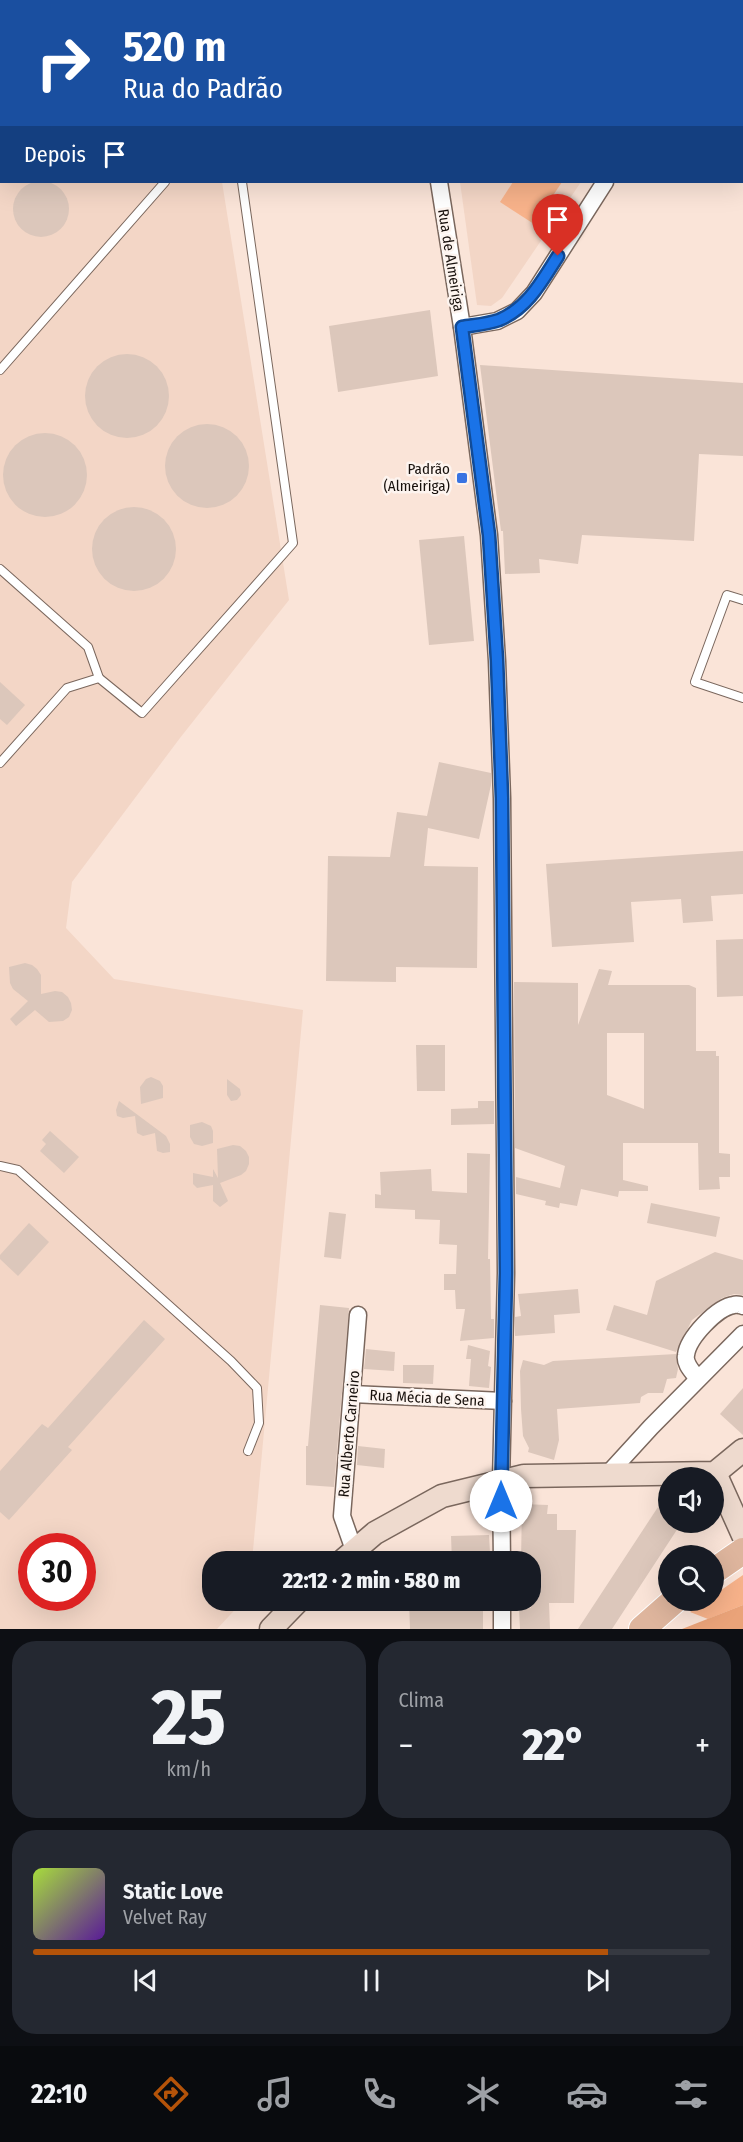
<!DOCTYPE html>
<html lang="pt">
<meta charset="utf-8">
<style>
:root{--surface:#171b24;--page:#242831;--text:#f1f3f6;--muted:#9ea1a6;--line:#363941;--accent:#b45309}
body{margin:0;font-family:"Fira Sans Condensed",sans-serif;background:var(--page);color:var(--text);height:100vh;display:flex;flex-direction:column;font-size:22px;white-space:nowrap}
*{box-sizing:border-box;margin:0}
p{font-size:20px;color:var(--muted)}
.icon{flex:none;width:33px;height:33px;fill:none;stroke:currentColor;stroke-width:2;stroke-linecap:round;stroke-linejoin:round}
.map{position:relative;height:1629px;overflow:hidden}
.side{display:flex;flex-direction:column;gap:12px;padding:12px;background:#0d0f14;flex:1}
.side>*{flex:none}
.top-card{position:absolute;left:0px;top:0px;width:744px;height:183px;box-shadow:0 6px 24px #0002;background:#1a4fa0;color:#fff;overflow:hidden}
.tools{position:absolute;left:658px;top:1467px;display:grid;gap:12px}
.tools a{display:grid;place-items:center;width:66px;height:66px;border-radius:50%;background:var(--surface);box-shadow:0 6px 24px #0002;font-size:30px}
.speed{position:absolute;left:18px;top:1533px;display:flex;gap:12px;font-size:30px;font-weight:700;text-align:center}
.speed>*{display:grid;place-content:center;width:78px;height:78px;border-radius:50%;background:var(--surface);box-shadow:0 6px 24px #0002;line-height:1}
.speed .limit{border:9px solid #d22;background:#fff;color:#111}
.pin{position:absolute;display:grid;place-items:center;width:51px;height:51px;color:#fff;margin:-62px -26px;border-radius:50% 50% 50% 0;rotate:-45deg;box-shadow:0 0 6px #0007}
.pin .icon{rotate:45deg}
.me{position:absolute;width:66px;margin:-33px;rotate:0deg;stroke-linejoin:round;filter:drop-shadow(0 0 4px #0008)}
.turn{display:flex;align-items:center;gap:21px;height:126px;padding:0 24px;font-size:27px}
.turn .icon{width:78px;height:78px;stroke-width:2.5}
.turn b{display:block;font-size:42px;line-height:51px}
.then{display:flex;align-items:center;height:57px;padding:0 24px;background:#0003;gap:12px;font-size:22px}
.big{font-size:45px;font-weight:800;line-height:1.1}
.side .widget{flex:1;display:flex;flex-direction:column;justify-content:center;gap:9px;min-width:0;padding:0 21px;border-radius:24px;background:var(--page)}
.side .dial{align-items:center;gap:0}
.dial b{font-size:78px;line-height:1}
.song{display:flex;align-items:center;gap:18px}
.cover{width:72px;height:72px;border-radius:9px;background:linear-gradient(135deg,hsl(80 70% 55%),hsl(270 70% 35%))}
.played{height:6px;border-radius:3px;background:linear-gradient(90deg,var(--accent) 85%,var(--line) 85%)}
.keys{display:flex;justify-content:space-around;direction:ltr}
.heat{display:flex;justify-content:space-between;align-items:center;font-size:33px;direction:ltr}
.side .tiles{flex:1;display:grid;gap:12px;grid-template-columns:1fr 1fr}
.widget:last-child{grid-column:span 2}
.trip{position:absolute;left:202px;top:1551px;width:339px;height:60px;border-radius:24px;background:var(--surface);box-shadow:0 6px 24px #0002;font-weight:800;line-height:60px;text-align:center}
.dock{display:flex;height:96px;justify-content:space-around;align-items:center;background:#090b0e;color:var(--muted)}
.dock .icon{width:42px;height:42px}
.dock .selected{color:var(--accent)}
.dock b{font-size:27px;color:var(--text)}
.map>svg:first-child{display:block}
.built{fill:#f3d6c6;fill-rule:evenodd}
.green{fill:#f7b28a}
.forest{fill:#eaa379}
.building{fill:#dcc7bb;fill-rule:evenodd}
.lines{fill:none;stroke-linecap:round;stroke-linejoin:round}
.lane-casing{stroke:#7a675d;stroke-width:10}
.street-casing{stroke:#7a675d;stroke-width:19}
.secondary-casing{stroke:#7a675d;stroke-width:25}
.primary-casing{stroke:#fff;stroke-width:28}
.lane{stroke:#fff;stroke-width:8}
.street{stroke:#fff;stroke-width:16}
.secondary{stroke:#eedace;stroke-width:22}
.primary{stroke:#deb59d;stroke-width:26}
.route-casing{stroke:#114b97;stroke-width:15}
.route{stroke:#1a73e8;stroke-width:10}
.poi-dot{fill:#3873e2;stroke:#fdf4ef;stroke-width:2}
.labels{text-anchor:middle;stroke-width:5;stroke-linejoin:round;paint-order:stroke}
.street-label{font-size:15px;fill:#17100c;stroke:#fdf4ef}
.poi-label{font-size:15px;fill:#17100c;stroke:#fdf4ef;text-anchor:end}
</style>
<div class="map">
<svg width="743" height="1629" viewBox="0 0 743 1629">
<rect width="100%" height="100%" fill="#fae4d8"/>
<!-- built -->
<g class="built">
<path d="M0,0H193V1L2,2V182H222L289,600L180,738L72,882L66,928L114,979L303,1010L252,1561L213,1562V1600L243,1601L217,1629H0ZM32,1546H82V1598H32Z"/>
<polygon points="440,0 743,0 743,145 742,2 439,1"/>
<polygon points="460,182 581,182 502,298 491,306 477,305"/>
</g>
<!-- green -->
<g class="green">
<polygon points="513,182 562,182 534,224 500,202"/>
<polygon points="743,1575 743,1605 708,1619 690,1612 706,1601 714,1600 714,1595"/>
</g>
<!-- forest -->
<polygon class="forest" points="743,1605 743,1629 682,1629"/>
<!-- building -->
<g class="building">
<circle cx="41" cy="209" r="28"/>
<polygon points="430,310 438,376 338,392 329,326"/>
<circle cx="127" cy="396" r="42"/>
<polygon points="480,365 743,383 743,456 699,454 694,541 582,535 578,564 539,559 540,573 505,574 503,531 501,531"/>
<circle cx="207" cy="466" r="42"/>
<circle cx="45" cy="475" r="42"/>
<circle cx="134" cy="549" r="42"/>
<polygon points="464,536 474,641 429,645 419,540"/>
<polygon points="0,682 25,705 7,725 0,719"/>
<polygon points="439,762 491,773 491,785 479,839 428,828 424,866 478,867 477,968 396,967 396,982 326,981 328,856 390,857 397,812 427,816"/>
<polygon points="743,851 743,894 711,896 713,921 683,923 681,899 631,902 634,942 552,947 546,864"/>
<polygon points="743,939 743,996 717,997 716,940"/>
<polygon points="25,963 32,965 37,969 41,975 41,994 55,991 62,992 68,997 71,1003 72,1010 69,1017 63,1021 49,1022 35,1010 16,1026 10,1019 28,1001 13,989 10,983 9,967"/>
<path d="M599,969L612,971L608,985H689L696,988V1051H716V1056H719V1153L730,1154V1177H719L720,1189L699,1190L698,1143H623V1180L648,1186V1191H619L618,1197L581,1189L577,1206L560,1203L559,1208L545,1205L546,1201L516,1194V1177L560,1188L565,1166L515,1148L514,982L578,983V1025ZM607,1033H644V1109L607,1095Z"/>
<polygon points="416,1045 445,1045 445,1091 417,1091"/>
<polygon points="151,1077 160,1081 163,1086 163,1098 141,1104 140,1087 146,1079"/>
<polygon points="227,1079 240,1089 241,1095 237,1100 231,1101 227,1095"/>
<polygon points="119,1101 166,1136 170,1144 170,1152 163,1153 157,1151 155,1133 143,1136 137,1133 135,1116 123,1118 117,1116 116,1110"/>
<polygon points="478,1101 494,1101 494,1124 451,1125 451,1109 478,1108"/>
<polygon points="202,1122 211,1126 213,1131 213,1143 202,1146 194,1144 190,1137 190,1125"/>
<polygon points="50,1131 79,1157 64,1173 40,1151 46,1144 42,1140"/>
<polygon points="233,1145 240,1146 246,1151 249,1157 249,1164 246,1171 241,1175 220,1183 228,1201 220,1207 213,1201 213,1185 197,1188 193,1184 193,1173 213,1177 213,1169 218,1178 217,1149"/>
<polygon points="467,1153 490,1154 488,1259 490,1259 491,1319 494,1319 494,1338 460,1341 465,1309 456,1309 455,1290 444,1290 444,1274 456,1274 457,1245 439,1244 440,1220 415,1219 415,1210 375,1208 375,1194 381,1195 380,1172 431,1169 432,1191 467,1193"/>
<polygon points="651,1203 720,1217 716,1237 647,1223"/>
<polygon points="329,1212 346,1214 341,1259 324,1257"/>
<polygon points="29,1223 49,1242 18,1276 0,1259 0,1255"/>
<polygon points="715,1252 743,1260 743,1295 734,1294 722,1298 692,1320 676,1352 606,1330 614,1305 647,1315 656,1281"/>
<polygon points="578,1289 580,1313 554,1315 555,1333 515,1336 515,1317 521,1316 518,1294"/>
<polygon points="320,1305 349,1308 334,1487 306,1485 306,1446 308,1446"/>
<polygon points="144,1320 165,1339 68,1447 72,1450 9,1520 0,1512 0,1471 42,1424 48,1428"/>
<polygon points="468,1345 490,1351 488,1366 491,1367 489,1388 469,1386 471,1359 466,1359"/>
<polygon points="366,1349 395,1352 394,1371 364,1369"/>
<polygon points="676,1354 678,1369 676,1378 667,1379 663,1393 648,1393 641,1397 640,1403 557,1409 559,1440 554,1460 528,1452 529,1448 523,1436 521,1409 520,1371 523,1360 544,1365 553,1361"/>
<polygon points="403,1365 434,1365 433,1384 403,1383"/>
<polygon points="743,1388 743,1435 720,1414"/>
<polygon points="358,1446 385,1449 384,1468 357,1465"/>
<polygon points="522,1504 548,1505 547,1514 557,1514 557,1530 576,1530 574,1603 549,1603 550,1629 520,1629 519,1609 531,1608 531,1562 521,1562"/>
<polygon points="658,1507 669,1515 669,1522 682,1522 612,1629 578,1629"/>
<polygon points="489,1535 490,1553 476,1553 476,1562 452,1562 451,1536"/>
<polygon points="409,1600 483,1600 483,1629 410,1629"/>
</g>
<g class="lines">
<!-- lane casing -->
<g class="lane-casing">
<g id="lane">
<polyline points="78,0 80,2"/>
<polyline points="217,0 217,2"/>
<polyline points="14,2 16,0"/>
<polyline points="373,2 376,0"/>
<polyline points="0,18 2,16"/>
<polyline points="0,370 165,182"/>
<polyline points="0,569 88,647 99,678"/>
<polyline points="743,600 727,595 695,682 743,698"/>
<polyline points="0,763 67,688 99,678 142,713 293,543 242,182"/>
<polyline points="0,1166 18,1170 231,1361 257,1388 259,1423 248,1451"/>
</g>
</g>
<!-- street casing -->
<g class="street-casing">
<g id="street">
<polyline points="409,0 409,2"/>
<polyline points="742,165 743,166"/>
<polyline points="439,182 462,327 489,535 497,661 502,798 506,1273 501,1481 502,1562"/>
<polyline points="462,327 497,321 517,311 534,293 605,182"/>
<path d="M698,1379C693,1372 684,1364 686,1355C688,1338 717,1307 734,1305C735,1304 741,1305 743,1306"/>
<polyline points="352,1394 503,1401"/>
<polyline points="608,1474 651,1427 743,1334"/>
<polyline points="354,1550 342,1516 358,1315"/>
<polyline points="502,1600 502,1629"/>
</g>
</g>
<!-- secondary casing -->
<g class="secondary-casing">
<g id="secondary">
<polyline points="715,1473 743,1535"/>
<polyline points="341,1562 375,1533 442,1496 524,1476 715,1473 743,1450"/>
<polyline points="271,1629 299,1600"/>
</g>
</g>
<!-- primary casing -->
<g class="primary-casing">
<g id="primary">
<polyline points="714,1571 743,1551"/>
<polyline points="642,1629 675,1600"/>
</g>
</g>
<!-- lane -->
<use href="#lane" class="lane"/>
<!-- street -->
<use href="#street" class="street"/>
<!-- secondary -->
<use href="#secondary" class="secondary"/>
<!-- primary -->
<use href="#primary" class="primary"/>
</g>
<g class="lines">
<!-- route casing -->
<g class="route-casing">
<path id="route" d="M501,1501L506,1273L502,798L497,660L489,535L462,327C474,325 488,324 499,320C528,308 542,281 558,256"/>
</g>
<!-- route -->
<use href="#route" class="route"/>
</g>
<!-- markers -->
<rect class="poi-dot" x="456" y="472" width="12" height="12" rx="3"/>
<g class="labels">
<!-- street labels -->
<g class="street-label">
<text transform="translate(451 260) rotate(81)" y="5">Rua de Almeiriga</text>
<text transform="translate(427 1398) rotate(3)" y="5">Rua Mécia de Sena</text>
<text transform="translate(349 1434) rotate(-85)" y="5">Rua Alberto Carneiro</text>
</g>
<!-- poi labels -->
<g class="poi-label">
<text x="450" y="474">Padrão<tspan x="450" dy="17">(Almeiriga)</tspan></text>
</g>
</g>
</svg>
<div class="tools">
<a><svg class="icon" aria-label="sound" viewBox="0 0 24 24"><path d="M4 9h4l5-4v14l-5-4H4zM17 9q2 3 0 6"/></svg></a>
<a><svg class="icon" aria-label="search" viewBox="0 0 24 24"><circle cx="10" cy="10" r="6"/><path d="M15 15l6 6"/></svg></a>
</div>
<div class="speed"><div class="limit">30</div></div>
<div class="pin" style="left:558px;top:256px;background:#d93025"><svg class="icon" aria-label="arrive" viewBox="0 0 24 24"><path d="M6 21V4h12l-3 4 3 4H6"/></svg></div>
<svg class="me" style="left:501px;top:1501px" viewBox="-20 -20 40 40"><circle r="19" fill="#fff"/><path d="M0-13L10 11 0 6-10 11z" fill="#1a73e8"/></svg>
<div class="trip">22:12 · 2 min · 580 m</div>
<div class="top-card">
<div class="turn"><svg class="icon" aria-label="right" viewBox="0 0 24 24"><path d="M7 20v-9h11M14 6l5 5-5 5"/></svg><div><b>520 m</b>Rua do Padrão</div></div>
<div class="then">Depois<svg class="icon" aria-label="arrive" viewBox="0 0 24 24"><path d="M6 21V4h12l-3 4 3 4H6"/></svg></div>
</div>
</div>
<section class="side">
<div class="tiles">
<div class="widget dial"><b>25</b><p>km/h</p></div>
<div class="widget"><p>Clima</p>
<div class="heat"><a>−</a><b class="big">22°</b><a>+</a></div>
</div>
<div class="widget">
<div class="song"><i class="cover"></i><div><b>Static Love</b><p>Velvet Ray</p></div></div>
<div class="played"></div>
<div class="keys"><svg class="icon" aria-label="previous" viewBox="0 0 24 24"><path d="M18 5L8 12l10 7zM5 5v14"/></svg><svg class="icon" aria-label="pause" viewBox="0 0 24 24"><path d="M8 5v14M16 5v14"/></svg><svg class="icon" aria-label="next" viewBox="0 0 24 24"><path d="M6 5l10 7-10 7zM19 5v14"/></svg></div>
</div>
</div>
</section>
<nav class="dock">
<b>22:10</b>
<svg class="icon selected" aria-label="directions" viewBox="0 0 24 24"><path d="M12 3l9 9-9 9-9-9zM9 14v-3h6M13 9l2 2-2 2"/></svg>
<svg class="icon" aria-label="music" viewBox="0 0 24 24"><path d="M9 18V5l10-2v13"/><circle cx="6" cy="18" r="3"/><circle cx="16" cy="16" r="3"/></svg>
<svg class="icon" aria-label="phone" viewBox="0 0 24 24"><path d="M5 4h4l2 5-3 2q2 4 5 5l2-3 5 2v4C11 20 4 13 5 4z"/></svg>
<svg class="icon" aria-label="climate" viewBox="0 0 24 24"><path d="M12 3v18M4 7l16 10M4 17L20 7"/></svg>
<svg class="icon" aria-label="car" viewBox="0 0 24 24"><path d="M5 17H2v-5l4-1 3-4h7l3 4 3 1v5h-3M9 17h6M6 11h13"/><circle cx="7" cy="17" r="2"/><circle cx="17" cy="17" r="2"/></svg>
<svg class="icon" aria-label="filters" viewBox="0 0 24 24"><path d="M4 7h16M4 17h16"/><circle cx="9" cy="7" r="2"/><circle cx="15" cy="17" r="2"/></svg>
</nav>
